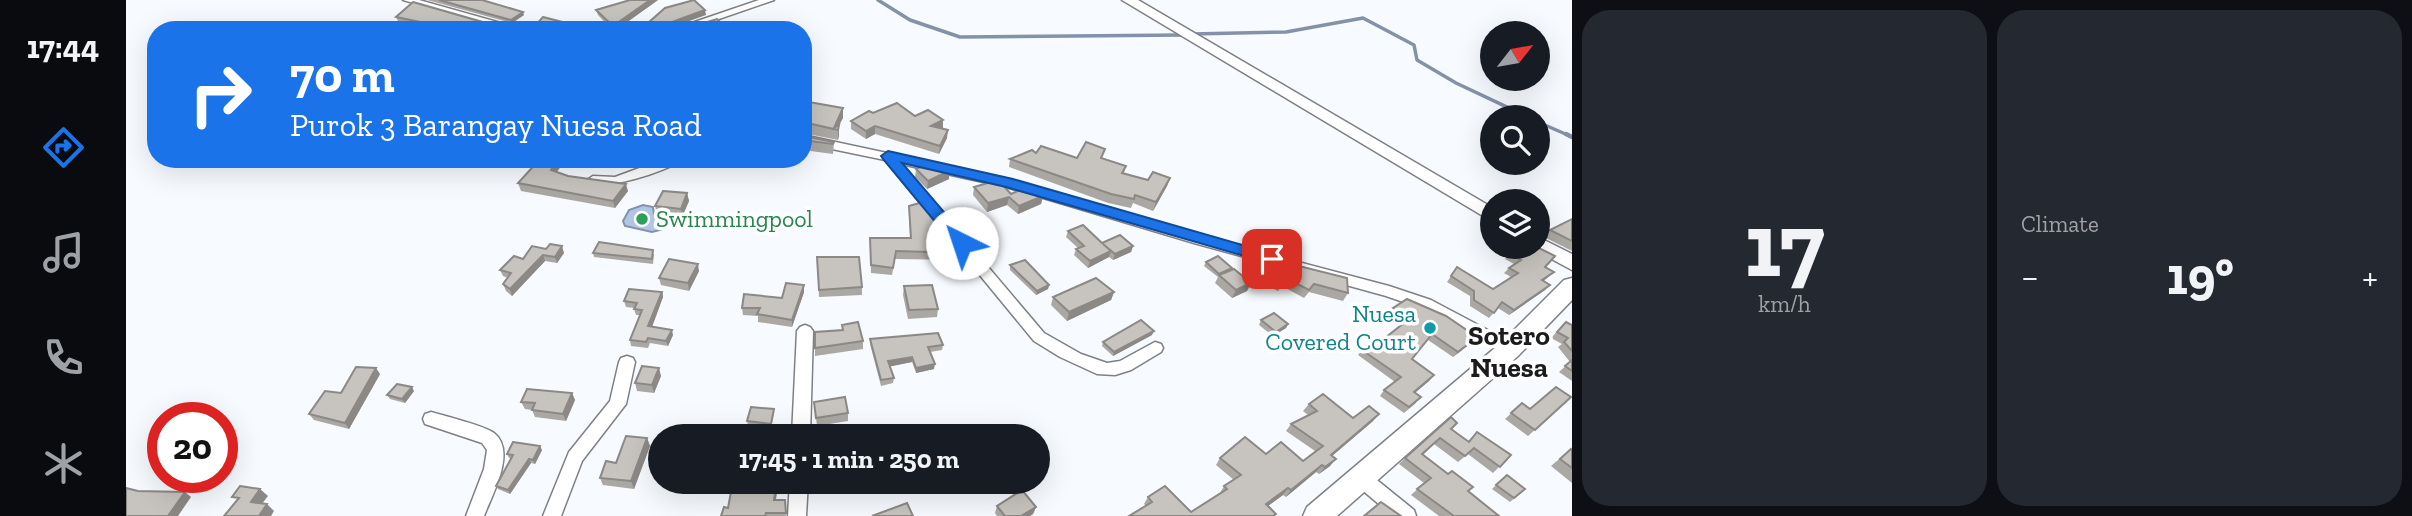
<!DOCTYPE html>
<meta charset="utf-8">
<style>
:root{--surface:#171b24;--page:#242831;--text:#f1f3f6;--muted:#9ea1a6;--accent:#1a73e8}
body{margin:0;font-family:"Zilla Slab",serif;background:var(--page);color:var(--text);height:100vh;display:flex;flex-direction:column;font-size:26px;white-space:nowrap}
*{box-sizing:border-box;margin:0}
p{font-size:23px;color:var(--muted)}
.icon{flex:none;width:38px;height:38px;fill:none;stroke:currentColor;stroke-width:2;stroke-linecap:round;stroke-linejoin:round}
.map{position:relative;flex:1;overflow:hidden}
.drawer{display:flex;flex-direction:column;gap:10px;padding:10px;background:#0d0f14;width:840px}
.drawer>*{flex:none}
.top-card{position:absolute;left:21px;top:21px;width:665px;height:147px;border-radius:28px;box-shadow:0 7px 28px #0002;background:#1a73e8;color:#fff;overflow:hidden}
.needle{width:46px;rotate:59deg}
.fabs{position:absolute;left:1354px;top:21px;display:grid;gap:14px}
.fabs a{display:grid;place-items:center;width:70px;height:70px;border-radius:50%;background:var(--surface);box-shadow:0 7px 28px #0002;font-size:35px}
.speed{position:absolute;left:21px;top:402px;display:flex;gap:14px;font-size:35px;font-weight:700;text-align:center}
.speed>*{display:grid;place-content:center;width:91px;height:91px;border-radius:50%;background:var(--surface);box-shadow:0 7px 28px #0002;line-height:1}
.speed .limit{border:10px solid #d22;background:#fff;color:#111}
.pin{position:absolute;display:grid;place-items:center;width:60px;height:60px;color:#fff;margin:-30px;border-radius:14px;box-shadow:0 4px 10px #0006}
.me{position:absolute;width:77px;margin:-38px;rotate:319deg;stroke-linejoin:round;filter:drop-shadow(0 0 5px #0008)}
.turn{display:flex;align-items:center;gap:24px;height:147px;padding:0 28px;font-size:32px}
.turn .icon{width:91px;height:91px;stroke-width:2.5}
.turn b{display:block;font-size:49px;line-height:60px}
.big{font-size:52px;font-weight:700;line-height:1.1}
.drawer .tile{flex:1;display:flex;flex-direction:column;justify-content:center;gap:10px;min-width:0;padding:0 24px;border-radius:28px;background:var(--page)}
.drawer .dial{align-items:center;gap:0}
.dial b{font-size:91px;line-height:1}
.heat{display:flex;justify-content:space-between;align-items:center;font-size:38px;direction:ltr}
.drawer .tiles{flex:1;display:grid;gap:10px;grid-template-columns:repeat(2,1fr)}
.trip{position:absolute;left:522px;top:424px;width:402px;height:70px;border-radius:35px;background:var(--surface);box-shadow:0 7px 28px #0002;font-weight:700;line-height:70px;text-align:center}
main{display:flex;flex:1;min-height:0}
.dock{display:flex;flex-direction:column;width:126px;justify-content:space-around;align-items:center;background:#090b0e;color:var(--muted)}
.dock .icon{width:49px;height:49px}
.dock .current{color:var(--accent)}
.dock b{font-size:32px;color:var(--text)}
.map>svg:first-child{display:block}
.water{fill:#b1c5e5;stroke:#8492a9;stroke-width:2}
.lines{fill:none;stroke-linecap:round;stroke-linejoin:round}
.stream-far1{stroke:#8492a9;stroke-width:3.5}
.stream{stroke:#8492a9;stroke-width:4.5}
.minor-casing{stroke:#7e8085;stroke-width:3}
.major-casing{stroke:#7e8085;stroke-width:3}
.highway-casing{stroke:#7e8085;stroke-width:3}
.minor{fill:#fff;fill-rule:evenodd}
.major{fill:#fff;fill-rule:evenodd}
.highway{fill:#fff;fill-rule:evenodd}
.wall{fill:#aba8a3}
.shaded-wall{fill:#8b8885}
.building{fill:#c7c3be;stroke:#8b8885;stroke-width:2}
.route{fill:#1a73e8;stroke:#114b97;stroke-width:2}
.leisure-dot{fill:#2e9e5b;stroke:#fff;stroke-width:2.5}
.culture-dot{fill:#0f9aa8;stroke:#fff;stroke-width:2.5}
.labels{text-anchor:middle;stroke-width:7;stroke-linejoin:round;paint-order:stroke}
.leisure-label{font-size:24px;fill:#27864d;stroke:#fff;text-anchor:start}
.culture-label{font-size:24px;fill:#0d838f;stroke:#fff;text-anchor:end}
.quarter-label{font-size:28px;font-weight:bold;fill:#1a1b1d;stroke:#fff}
</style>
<main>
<nav class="dock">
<b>17:44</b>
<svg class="icon current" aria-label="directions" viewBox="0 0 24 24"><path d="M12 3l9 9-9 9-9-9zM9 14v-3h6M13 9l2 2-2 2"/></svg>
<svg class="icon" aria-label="music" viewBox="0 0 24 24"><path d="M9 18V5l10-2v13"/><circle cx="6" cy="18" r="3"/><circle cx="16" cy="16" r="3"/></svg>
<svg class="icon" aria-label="phone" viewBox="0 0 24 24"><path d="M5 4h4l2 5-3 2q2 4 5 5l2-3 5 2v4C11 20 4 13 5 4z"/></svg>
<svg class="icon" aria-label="climate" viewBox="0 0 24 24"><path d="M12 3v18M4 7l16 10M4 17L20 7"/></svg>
</nav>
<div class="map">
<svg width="1446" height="516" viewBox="0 0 1446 516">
<rect width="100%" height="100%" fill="#f7fafe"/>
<!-- water -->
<polygon class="water" points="517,205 527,207 528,214 540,225 538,229 526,232 499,226 497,221 503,210"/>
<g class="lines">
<!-- stream-far1 -->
<g class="stream-far1">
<polyline points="752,0 784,20 834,37 1057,35"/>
<polyline points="1066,34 1160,32 1237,18 1288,45 1291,60 1330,83 1402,117"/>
<polyline points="1412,122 1444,136"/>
</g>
<!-- stream -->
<polyline class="stream" points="1440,134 1446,137"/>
<!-- minor casing -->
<g class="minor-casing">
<g id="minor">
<polygon points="277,0 293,0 400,30 383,30"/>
<polygon points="633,0 648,0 561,30 545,30"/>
<polygon points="677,135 882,179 1074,236 1263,286 1305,300 1390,345 1392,349 1390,353 1384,355 1378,353 1295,308 1260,296 1068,243 880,187 775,164 918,333 955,354 981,363 994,361 1029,342 1035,344 1037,348 1035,352 1005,370 989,375 971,374 934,357 908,341 759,160 677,143"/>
<path d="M538,159H557C542,171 477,193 461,180L467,176L489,177Z"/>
<polygon points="679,325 684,327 687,331 684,436 666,436 671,331 674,327"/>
<polygon points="501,356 507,358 509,362 500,404 456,461 435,516 417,516 443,452 484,401 493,362 495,358"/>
<path d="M305,412C319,416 359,426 368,433C391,451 366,495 358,516H340L358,469L361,450L356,443L299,424L297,419L299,414Z"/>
<polygon points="1235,470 1241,472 1288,510 1290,516 1267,516 1229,484 1226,478 1229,472"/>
<polygon points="664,481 682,481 680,516 662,516"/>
</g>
</g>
<!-- major casing -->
<g class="major-casing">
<g id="major">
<polygon points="996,0 1012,0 1367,208 1367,222"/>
<polygon points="1412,237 1446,254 1446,270 1405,248 1412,247"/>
</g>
</g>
<!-- highway casing -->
<g class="highway-casing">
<polygon id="highway" points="1446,278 1446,300 1392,356 1211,516 1177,516 1181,507 1376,342 1438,280"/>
</g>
<!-- minor -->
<use href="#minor" class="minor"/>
<!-- major -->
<use href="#major" class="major"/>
<!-- highway -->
<use href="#highway" class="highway"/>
</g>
<!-- wall -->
<g class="wall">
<polygon points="301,0 356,0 398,15 386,23"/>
<polygon points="532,0 490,30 486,30 472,15 470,10"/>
<polygon points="270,17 374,27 375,30 315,30 272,21"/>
<polygon points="677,101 717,118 713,125 713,135 712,140 677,133"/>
<polygon points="747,113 789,116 817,128 815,129 821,138 813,154 749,134 740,139 725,129 725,121"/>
<polygon points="677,136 708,142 707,154 677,150"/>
<polygon points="910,153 951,158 976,158 1000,166 998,173 1022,180 1044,178 1041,186 1027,211 1007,203 1005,208 982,203 883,167 884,159"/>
<polygon points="370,159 389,159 386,163"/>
<polygon points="390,159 440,159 431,172 442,176 502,191 489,208 395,191 392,183 409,165"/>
<polygon points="790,169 823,179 801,189 789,177"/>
<polygon points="848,187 885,194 917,196 915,204 892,214 881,205 861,212 847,195"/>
<polygon points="561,193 563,201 556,217 531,214 529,206"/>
<polygon points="783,206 812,240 839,253 838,260 769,259 766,275 745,273 744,238 784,238"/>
<polygon points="1446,219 1446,251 1418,237 1424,230"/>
<polygon points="942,231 976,243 1007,246 1005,252 987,260 983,257 962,268 948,255 950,249 952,248 940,237"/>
<polygon points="406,246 438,253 431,263 419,261 386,296 380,291 377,284 382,278 377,276 374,270 397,259"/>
<polygon points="467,253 528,254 527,264 468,257"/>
<polygon points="1383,253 1419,267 1428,272 1418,281 1419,290 1383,315 1372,308 1363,318 1344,306 1344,296 1321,282 1331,267 1367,289 1385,277 1378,273 1383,268 1388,264 1379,259"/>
<polygon points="691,257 736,287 736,295 693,297"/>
<polygon points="1145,259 1222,293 1217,301 1183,292 1178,298 1156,286 1152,291 1131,281"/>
<polygon points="1080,262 1125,283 1121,291 1106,298 1089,283 1092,277 1078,266"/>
<polygon points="884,265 923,285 922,289 910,295 884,270"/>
<polygon points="573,271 563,291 535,285 533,278"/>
<polygon points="678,285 678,292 666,327 632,322 632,316 617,315 616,308 656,298"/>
<polygon points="778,286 812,309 811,317 782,319 777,295"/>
<polygon points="536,292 537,297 526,327 547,335 542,346 524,343 522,348 505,346 504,340 514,315 510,315 508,309 509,308 500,307 498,301"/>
<polygon points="988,292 985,300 941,321 925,305 927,297"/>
<polygon points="1267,308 1351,337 1346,342 1327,357 1302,340 1286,359 1303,381 1289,393 1290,403 1278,413 1254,396 1258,390 1269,382 1232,355 1236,350 1255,341 1277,323 1263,314"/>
<polygon points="1135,320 1162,324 1160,328 1147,336 1133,325"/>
<polygon points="1440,322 1446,325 1446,381 1433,372 1444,362 1432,347 1436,344 1425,338"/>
<polygon points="716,325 737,341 737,349 689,356 689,348 716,330"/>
<polygon points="1026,335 987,356 976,346 977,342"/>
<polygon points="744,339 817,345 816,350 804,352 808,369 790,373 786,362 764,366 768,378 767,383 755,386 744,344"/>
<polygon points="254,374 223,429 188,420 183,414 215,393"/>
<polygon points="535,376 528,393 511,391 509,383"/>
<polygon points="288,391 279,403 264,399 261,395"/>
<polygon points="446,393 449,400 440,421 409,417 406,410 399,409 395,402"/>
<polygon points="1445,397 1402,436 1379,419 1396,403 1404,409"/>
<polygon points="688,402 722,413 722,421 691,426"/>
<polygon points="1183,404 1227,418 1247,421 1206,456 1204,466 1193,474 1190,472 1160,497 1157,495 1142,506 1150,514 1148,516 1003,516 1020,506 1018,504 1022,497 1065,512 1094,493 1098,486 1108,480 1090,465 1094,458 1140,454 1177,461 1189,451 1160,431 1165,424 1182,415 1177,411"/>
<polygon points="648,413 645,428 622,425 621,421"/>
<polygon points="1325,429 1342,441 1351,432 1385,455 1367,473 1342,454 1332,462 1308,444 1297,455 1373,516 1313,516 1285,495 1298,483 1273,464 1279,458"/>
<polygon points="521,438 524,446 508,489 477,485 474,478 490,463"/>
<polygon points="1445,449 1446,450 1446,483 1425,466"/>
<polygon points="416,450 409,464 405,463 384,494 372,489 370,486 385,458 383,458 381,454"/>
<polygon points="1381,475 1399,489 1384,502 1366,489"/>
<polygon points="650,500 659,500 660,516 595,516 602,508"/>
<polygon points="871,506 910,507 907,514 904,516 871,516 869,513"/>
</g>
<!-- shaded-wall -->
<g class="shaded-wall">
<polygon points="524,0 532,0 490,30 487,30 487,26"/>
<polygon points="579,10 580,15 544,28 542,30 537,30 543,23"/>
<polygon points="397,12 398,15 386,23 385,20"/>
<polygon points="717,108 717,118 713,125 713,135 712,140 712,130 708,129"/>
<polygon points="817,120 817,128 804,134 805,126"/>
<polygon points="749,126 749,134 740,139 740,131"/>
<polygon points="822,130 821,138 813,154 814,146"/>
<polygon points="432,159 440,159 427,177 425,170"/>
<polygon points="823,171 823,179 801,189 802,181"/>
<polygon points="1044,178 1041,186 1027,211 1030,202"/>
<polygon points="500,184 502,191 489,208 487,201"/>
<polygon points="561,193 563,201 556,217 555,209"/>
<polygon points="917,196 915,204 892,214 893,206"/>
<polygon points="883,197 881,205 861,212 862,203"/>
<polygon points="436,246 438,253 431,263 429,257"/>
<polygon points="1007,246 1005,252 987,260 989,254"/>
<polygon points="985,251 983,257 962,268 964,261"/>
<polygon points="417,255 419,261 386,296 384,289"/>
<polygon points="572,264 573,271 563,291 562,283"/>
<polygon points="1125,283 1121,291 1106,298 1110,290"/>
<polygon points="678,285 678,292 666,327 666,320"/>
<polygon points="923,285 922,289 910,295 911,291"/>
<polygon points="1424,285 1419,290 1383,315 1388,310"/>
<polygon points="536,292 537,297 524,332 522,326"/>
<polygon points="988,292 985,300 941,321 943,312"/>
<polygon points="1162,324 1160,328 1147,336 1150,332"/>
<polygon points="546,330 547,335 542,346 540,341"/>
<polygon points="1028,331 1026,335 987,356 988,352"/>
<polygon points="1351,337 1346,342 1327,357 1332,352"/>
<polygon points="786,357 786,362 762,367 762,361"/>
<polygon points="809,364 808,369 790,373 790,368"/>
<polygon points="250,368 254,374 223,429 219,423"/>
<polygon points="533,368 535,376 528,393 526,385"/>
<polygon points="1308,375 1303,381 1283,397 1288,392"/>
<polygon points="286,387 288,391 279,403 276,399"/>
<polygon points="446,393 449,400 440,421 437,414"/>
<polygon points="1253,414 1247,421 1199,462 1205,455"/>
<polygon points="521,438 524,446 508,489 505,481"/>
<polygon points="414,446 416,450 409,464 407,460"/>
<polygon points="403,459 405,463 384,494 382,490"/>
<polygon points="1210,459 1204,466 1193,474 1199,467"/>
<polygon points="1196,465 1190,472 1160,497 1165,490"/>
<polygon points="651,481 653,481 649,505 648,500"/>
<polygon points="1162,488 1157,495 1135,511 1140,504"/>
<polygon points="134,489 142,496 132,509 125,502"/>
<polygon points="59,492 65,497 52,516 42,516"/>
<polygon points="141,504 148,511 145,516 133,516"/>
<polygon points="910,507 907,514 904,516 895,516"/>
</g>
<!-- building -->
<g class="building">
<polygon points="313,0 356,0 397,12 385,20"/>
<polygon points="504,0 524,0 487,26 470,10"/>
<polygon points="568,0 579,10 543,23 537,30 514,30 539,8"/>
<polygon points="287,2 374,27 370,30 333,30 270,17"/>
<polygon points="417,17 468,30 405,30"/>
<polygon points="591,19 603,30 586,30 578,23"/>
<polygon points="677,101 717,108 708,128 713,125 712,130 677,122"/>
<polygon points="771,103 789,116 802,110 817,120 805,126 822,130 814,146 749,126 740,131 725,121 743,111 747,113"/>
<polygon points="677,136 708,142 707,144 677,140"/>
<polygon points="960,142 979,149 975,158 1000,166 996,173 1022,180 1027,172 1044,178 1030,202 1009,195 1008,199 985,194 884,159 906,150 910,153 915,146 951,158"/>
<polygon points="414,159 432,159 425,170 442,176 500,184 487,201 392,183"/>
<polygon points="800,164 823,171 802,181 790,169"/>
<polygon points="872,180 885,194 901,187 917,196 893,206 883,197 862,203 848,187"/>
<polygon points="537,191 561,193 555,209 529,206"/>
<polygon points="797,202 810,218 812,240 829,240 839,253 770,251 767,268 745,265 744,238 785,238 783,206"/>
<polygon points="1446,219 1446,241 1424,230"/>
<polygon points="957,225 976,243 994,235 1007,246 989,254 977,244 985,251 964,261 950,249 958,246 942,231"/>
<polygon points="473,242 527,250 526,259 467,253"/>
<polygon points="424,244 436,246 429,257 417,255 384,289 377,284 385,273 374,270 388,256 397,259 406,246 420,249"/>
<polygon points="1396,247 1411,247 1429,256 1419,267 1428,272 1416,280 1424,285 1388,310 1376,302 1368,313 1348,300 1348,291 1325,276 1331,267 1367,289 1392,273 1383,268 1395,260 1383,253"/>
<polygon points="1092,256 1106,268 1093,274 1080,262"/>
<polygon points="691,257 733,257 736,287 693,290"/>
<polygon points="543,259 572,264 562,283 533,278"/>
<polygon points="1145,259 1221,278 1222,293 1188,284 1183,290 1160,278 1157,283 1135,273"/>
<polygon points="899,260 923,285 911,291 884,265"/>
<polygon points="1108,269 1125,283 1110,290 1093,275"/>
<polygon points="970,278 988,292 943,312 927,297"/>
<polygon points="660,283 678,285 666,320 631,314 634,308 616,308 618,294 656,298"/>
<polygon points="806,285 812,309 783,310 778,286"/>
<polygon points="503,289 536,292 522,326 546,330 540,341 522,338 520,342 504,340 516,310 508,309 511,303 498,301"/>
<polygon points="1281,299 1320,316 1351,337 1332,352 1306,334 1286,359 1308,375 1288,392 1295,397 1283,407 1258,390 1275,377 1236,350 1251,338 1255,341 1283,319 1267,308"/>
<polygon points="1148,313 1162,324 1150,332 1135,320"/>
<polygon points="1015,320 1028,331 988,352 977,342"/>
<polygon points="732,322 737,341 689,348 689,332 717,330 716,325"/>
<polygon points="1440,322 1446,325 1446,351 1438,342 1442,338 1431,332"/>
<polygon points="812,333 817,345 802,347 809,364 790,368 786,357 762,361 768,378 755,380 744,339"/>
<polygon points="1446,360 1446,371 1439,366"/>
<polygon points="516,366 533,368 526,385 509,383"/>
<polygon points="230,367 250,368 219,423 183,414 199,391 215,393"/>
<polygon points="271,384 286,387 276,399 261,395"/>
<polygon points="1430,387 1445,397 1409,430 1385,413 1396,403 1404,409"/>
<polygon points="401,389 446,393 437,414 406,410 409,403 395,402"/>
<polygon points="1197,394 1227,418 1243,406 1253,414 1205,455 1210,459 1199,467 1196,465 1165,490 1162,488 1140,504 1150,514 1147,516 1003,516 1026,502 1022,497 1039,486 1065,512 1101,489 1098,486 1115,475 1094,458 1119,437 1140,454 1155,442 1177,461 1197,446 1165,424 1191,411 1183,404"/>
<polygon points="719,397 722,413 690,418 688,402"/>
<polygon points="625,407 648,409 645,424 621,421"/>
<polygon points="1325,417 1331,423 1325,429 1343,442 1351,432 1385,455 1374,467 1348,448 1339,456 1314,438 1296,454 1322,474 1326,471 1347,487 1342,491 1373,516 1328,516 1291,489 1305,478 1279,458"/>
<polygon points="500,436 521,438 505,481 474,478 480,461 490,463"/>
<polygon points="387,442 414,446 407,460 403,459 382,490 370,486 387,455 381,454"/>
<polygon points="1445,449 1446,450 1446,468 1434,459"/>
<polygon points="1381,475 1399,489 1388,498 1370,485"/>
<polygon points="607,481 651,481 648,500 659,500 660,513 640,513 639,516 595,516 598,507 602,508"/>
<polygon points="114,486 134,489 125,502 141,504 133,516 98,516 113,498 106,497"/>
<polygon points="0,488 12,491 59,492 42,516 44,516 0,516"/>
<polygon points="896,490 910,507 895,516 879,516 871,506"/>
<polygon points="1255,502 1275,516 1238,516"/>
<polygon points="781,503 787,516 746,516"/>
</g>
<!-- route -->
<polygon class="route" points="762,151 887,179 1151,255 1154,259 1146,264 880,187 776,163 841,239 843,243 836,249 830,247 757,159 755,156"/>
<!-- markers -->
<circle class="leisure-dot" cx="516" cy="219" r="7"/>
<circle class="culture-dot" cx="1304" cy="328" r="7"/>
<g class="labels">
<!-- leisure labels -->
<g class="leisure-label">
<text x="530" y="227">Swimmingpool</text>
</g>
<!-- culture labels -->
<g class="culture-label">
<text x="1290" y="322">Nuesa<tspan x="1290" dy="28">Covered Court</tspan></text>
</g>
<!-- quarter labels -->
<g class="quarter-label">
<text x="1383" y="345">Sotero<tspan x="1383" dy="32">Nuesa</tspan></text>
</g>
</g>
</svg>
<div class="fabs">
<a><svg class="needle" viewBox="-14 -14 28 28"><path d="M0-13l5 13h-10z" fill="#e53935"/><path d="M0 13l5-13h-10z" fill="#9ea1a6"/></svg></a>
<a><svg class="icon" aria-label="search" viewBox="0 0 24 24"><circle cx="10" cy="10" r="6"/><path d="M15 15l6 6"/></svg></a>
<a><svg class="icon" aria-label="layers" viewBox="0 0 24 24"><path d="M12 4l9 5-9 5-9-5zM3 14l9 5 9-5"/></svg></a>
</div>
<div class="speed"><div class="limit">20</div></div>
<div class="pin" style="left:1146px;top:259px;background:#d93025"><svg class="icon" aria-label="arrive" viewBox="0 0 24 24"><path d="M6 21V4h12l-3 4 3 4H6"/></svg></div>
<svg class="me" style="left:836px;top:243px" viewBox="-20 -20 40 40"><circle r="19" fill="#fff"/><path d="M0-13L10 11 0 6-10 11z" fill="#1a73e8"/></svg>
<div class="trip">17:45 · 1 min · 250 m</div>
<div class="top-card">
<div class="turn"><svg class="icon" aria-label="right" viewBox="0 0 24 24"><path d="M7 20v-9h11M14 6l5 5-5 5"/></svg><div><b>70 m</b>Purok 3 Barangay Nuesa Road</div></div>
</div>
</div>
<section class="drawer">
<div class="tiles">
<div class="tile dial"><b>17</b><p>km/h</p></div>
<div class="tile"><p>Climate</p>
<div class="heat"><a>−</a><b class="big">19°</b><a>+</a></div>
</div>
</div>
</section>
</main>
